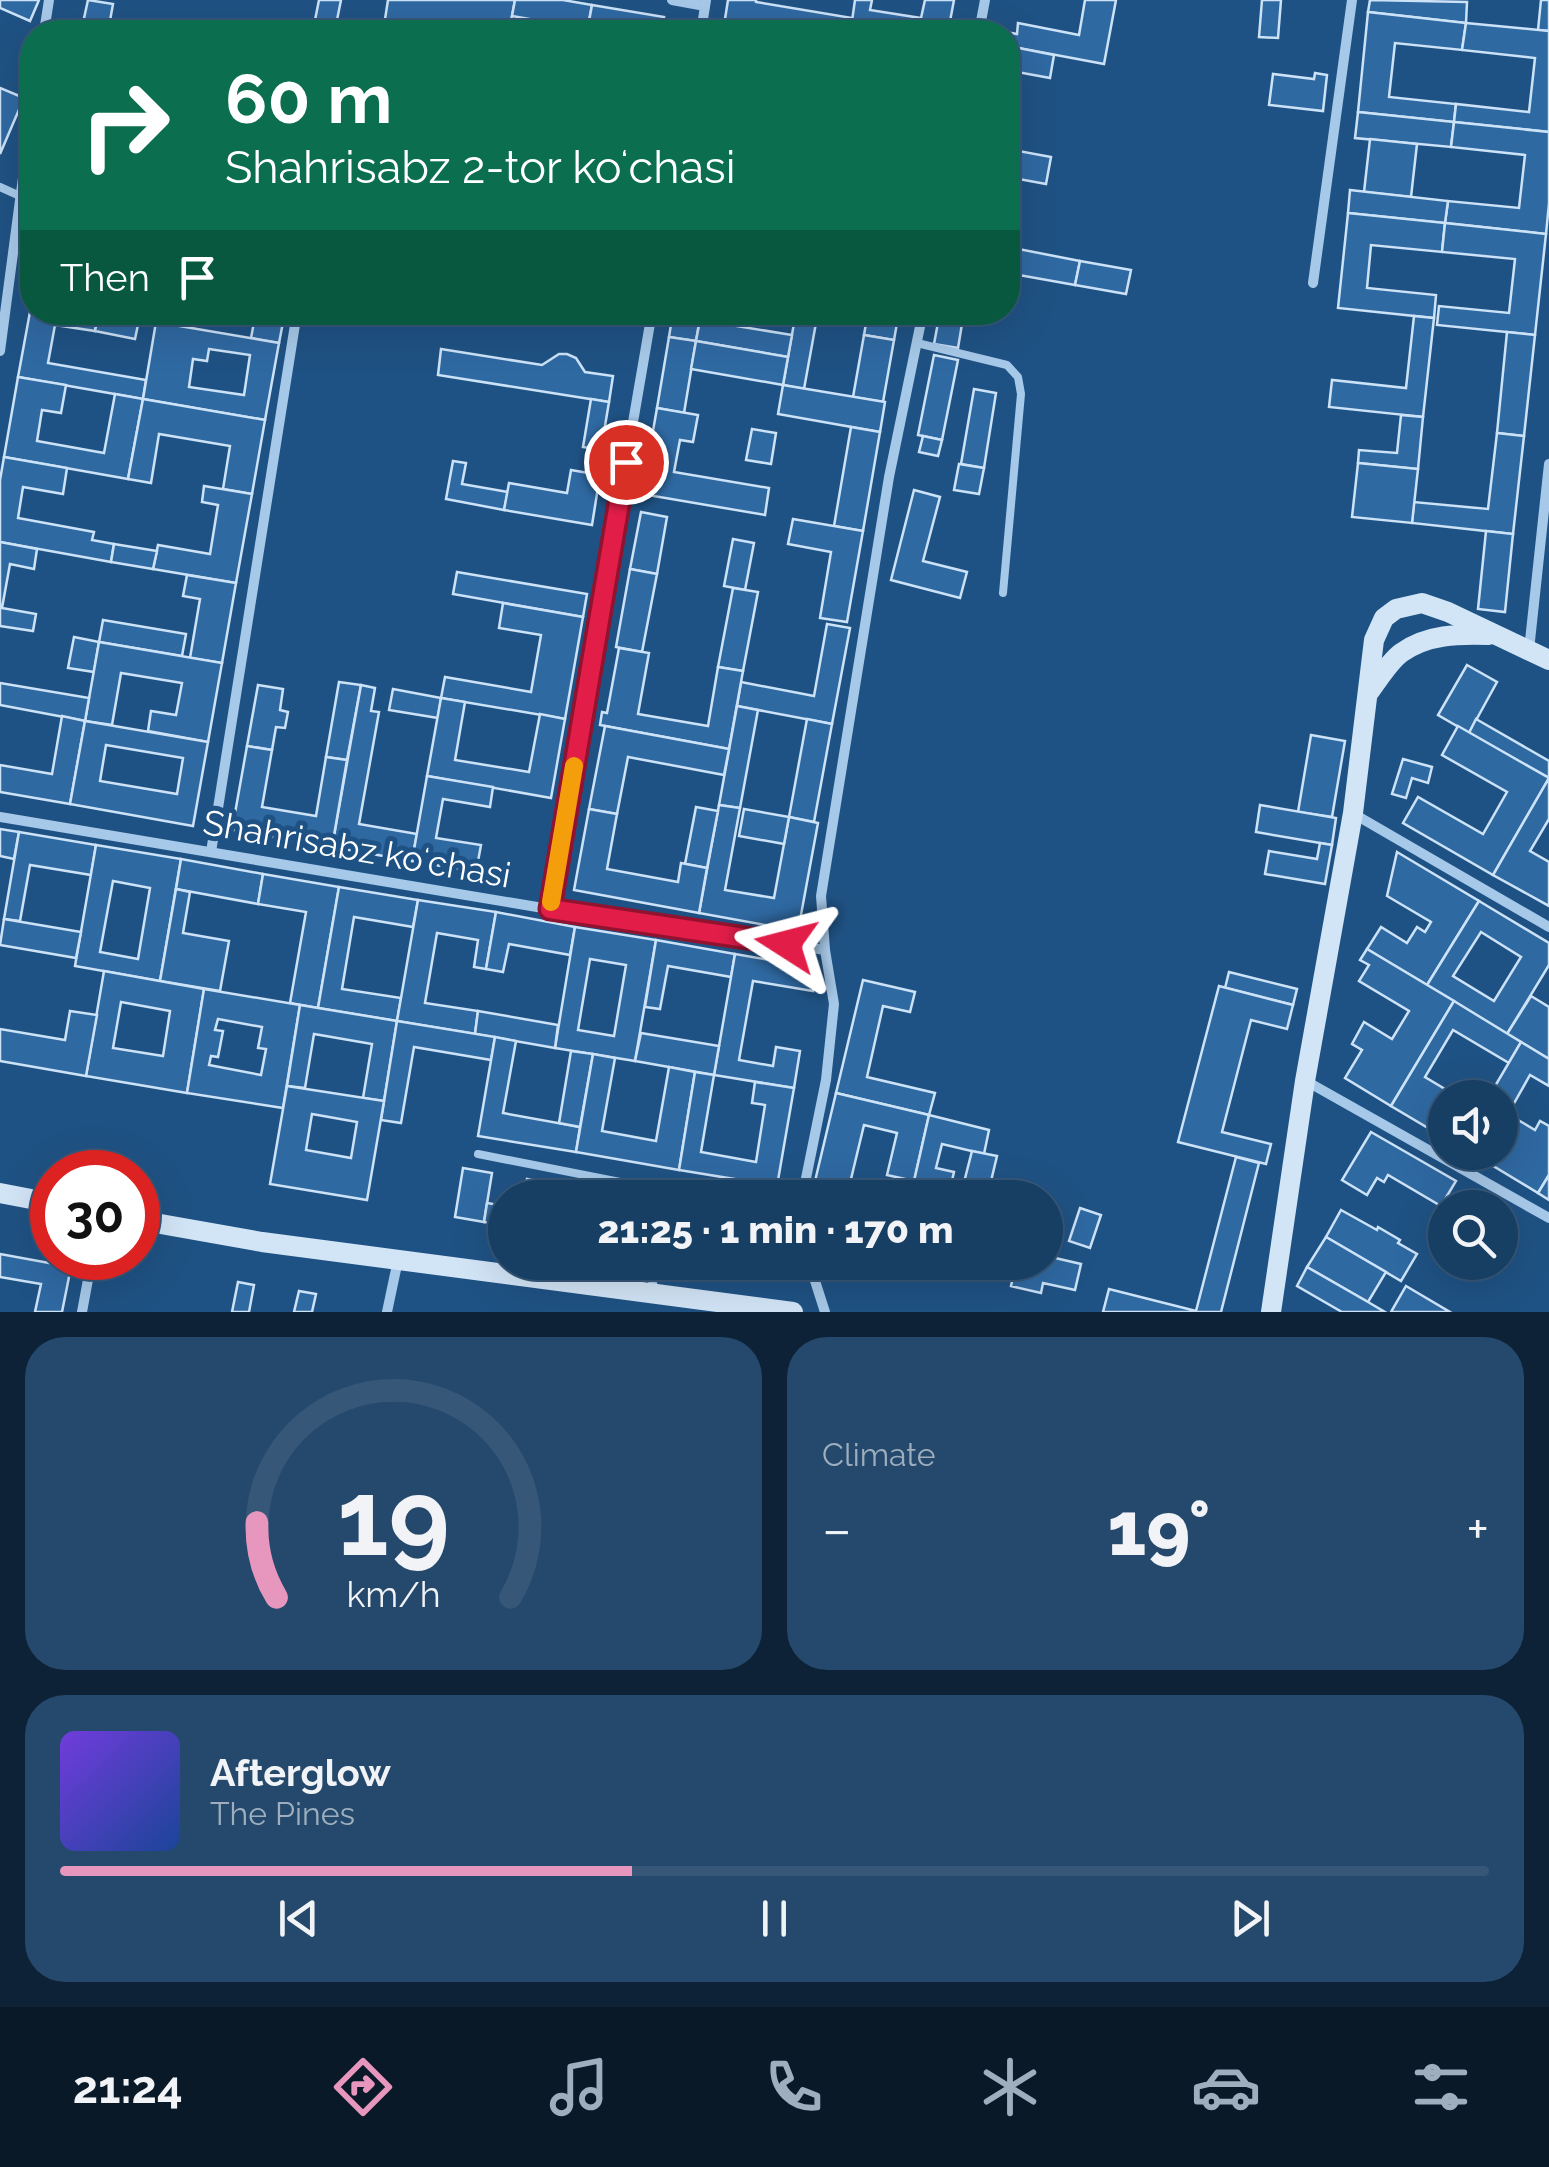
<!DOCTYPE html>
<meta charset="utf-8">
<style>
:root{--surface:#173e63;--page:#24496c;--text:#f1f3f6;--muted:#9eaebe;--line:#365778;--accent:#e797bd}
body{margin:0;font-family:Raleway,sans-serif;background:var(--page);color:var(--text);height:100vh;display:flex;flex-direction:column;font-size:38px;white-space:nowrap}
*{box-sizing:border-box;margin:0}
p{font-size:32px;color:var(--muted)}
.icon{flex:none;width:55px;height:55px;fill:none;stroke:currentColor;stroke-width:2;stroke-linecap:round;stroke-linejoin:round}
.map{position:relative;height:1312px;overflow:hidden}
.sheet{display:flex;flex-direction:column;gap:25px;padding:25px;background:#0d2236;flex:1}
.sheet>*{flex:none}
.banner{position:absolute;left:20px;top:20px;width:1000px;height:305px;border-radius:40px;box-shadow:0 10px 40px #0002,0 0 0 2px var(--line);background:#0b6e4f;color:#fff;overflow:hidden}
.fabs{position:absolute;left:1428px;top:1080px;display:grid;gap:20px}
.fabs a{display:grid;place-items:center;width:90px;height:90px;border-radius:50%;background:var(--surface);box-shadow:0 10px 40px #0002,0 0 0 2px var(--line);font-size:50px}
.speed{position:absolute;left:30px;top:1150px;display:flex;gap:20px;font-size:50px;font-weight:700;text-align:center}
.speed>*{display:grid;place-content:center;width:130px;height:130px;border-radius:50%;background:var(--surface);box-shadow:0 10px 40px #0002,0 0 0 2px var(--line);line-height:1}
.speed .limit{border:15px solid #d22;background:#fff;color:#111}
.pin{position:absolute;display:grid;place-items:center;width:85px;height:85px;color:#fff;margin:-42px;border:5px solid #fff;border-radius:50%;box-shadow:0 2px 10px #0007}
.me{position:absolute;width:110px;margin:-55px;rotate:279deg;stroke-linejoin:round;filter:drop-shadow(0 0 8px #0008)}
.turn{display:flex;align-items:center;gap:35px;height:210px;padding:0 40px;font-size:45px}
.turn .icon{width:130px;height:130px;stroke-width:2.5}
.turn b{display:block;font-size:70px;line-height:85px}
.then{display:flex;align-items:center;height:95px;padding:0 40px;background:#0003;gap:20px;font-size:38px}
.big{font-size:75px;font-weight:800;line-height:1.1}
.sheet .widget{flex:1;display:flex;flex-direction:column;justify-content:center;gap:15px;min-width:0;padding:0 35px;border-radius:40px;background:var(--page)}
.sheet .dial{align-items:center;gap:0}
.dial svg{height:260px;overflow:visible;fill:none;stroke:var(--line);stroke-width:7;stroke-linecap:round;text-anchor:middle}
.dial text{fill:var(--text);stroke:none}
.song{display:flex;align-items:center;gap:30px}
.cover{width:120px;height:120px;border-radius:15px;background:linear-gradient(135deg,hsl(260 70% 55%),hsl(220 70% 35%))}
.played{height:10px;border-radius:5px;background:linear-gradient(90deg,var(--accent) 40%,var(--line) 40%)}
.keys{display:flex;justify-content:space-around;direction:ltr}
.heat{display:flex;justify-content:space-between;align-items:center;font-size:55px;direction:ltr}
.sheet .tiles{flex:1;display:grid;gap:25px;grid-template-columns:1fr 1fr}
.widget:last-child{grid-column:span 2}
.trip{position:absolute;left:488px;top:1180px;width:575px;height:100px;border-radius:50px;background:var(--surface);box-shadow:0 10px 40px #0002,0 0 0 2px var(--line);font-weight:800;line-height:100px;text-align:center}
.menu{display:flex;height:160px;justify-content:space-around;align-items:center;background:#091928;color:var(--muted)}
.menu .icon{width:70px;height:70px}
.menu .active{color:var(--accent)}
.menu b{font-size:45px;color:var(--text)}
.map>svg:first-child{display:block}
.building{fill:#2f69a2;stroke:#cce2f7;stroke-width:2.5;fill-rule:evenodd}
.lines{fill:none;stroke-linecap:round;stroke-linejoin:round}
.lane{stroke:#a7c9e9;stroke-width:8}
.street{stroke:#a7c9e9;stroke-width:10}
.secondary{stroke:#d2e5f7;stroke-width:20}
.route-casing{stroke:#92132f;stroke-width:25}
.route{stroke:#e11d48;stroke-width:18}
.slow{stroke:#f59e0b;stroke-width:18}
.labels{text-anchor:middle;stroke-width:10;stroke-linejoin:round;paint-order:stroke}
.street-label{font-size:35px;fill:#fff;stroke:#1f5284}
</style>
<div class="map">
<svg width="1549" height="1312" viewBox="0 0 1549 1312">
<rect width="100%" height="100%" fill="#1f5284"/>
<!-- building -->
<g class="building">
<polygon points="0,0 39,0 30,21 0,8"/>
<polygon points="88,0 113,4 108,32 81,32"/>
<polygon points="319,0 341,0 335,30 314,25"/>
<polygon points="388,0 515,0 509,32 425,20 423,32 383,32"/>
<polygon points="515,0 563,0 592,5 587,32 563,32 564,25 512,16"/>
<polygon points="728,0 756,0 756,2 852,18 850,32 807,32 725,19"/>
<polygon points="855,0 872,0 870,10 921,18 925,0 954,0 948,32 918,32 852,21"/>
<polygon points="1085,0 1116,0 1104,64 1008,46 1008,32 993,32 994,30 1017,34 1018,23 1079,35"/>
<polygon points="1262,0 1281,0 1278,38 1259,37"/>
<polygon points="1370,0 1467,2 1466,23 1368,12"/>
<polygon points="1541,0 1549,0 1549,31 1538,30"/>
<polygon points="592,5 664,17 661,32 587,32"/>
<polygon points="1368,12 1466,23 1462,50 1395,43 1389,97 1456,104 1454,122 1358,112"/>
<polygon points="725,19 807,32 722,32"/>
<polygon points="852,21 918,32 850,32"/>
<polygon points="1466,23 1549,31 1549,132 1454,122 1456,104 1529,112 1535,58 1462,50"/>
<polygon points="1008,46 1054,55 1050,78 1012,71 1008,96"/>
<polygon points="1315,73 1327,75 1323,111 1269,105 1273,74 1314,79"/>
<polygon points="0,88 24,98 0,154"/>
<polygon points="1358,112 1454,122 1451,147 1355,138"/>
<polygon points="1454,122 1549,132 1549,203 1546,234 1445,223 1448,201 1519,208 1525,155 1451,147"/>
<polygon points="1370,139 1417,144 1411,197 1364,192"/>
<polygon points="1008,149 1051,157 1046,184 1008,177"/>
<polygon points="1350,190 1448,201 1445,223 1348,213"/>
<polygon points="1348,213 1445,223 1442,252 1371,245 1367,288 1436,295 1434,318 1338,308"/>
<polygon points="1445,223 1546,234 1535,335 1437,325 1439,306 1509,313 1515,259 1442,252"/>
<polygon points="1008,247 1080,261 1075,285 1008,273"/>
<polygon points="1080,261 1131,270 1126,294 1075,285"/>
<polygon points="32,301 32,312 99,313 95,331 55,325 48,363 146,380 143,399 18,377"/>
<polygon points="95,312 131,312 130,319"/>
<polygon points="131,312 149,312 147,322 130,319"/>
<polygon points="158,312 182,312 179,326 156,322"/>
<polygon points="256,312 285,312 279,343 251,338"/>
<polygon points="547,312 617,312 615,323"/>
<polygon points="673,312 701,312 696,341 669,337"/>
<polygon points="796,312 818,312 804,389 783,385"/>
<polygon points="868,312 899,312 894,340 864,335"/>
<polygon points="940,312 964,312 958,348 934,344"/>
<polygon points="99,313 139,320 135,339 95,331"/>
<polygon points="1414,316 1434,318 1423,417 1329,407 1332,380 1406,388"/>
<polygon points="700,320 792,335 788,357 696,341"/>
<path d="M156,322L279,343L265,420L143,399ZM209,349L250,355L244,395L189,387L193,359L207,361Z"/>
<polygon points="1507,332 1535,335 1524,436 1497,433"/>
<polygon points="864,335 894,340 883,402 853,397"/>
<polygon points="669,337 696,341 684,413 657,408"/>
<polygon points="696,341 788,357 783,385 691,369"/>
<polygon points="441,349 542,365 559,354 567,354 576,358 585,372 613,376 609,402 438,375"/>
<polygon points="934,355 958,360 942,440 918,435"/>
<polygon points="18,377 66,385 61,413 42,410 37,441 104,453 115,394 143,399 128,479 4,457"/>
<polygon points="783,385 885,402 880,432 778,414"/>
<polygon points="974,389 996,393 984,468 961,464"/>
<polygon points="143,399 265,420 252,494 223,489 230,446 159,434 151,483 128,479"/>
<polygon points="591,399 609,402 601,450 583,447"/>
<polygon points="657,408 698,415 693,442 680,440 674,472 769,488 765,515 642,494"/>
<polygon points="1401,415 1423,417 1418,469 1358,463 1359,450 1397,453"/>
<polygon points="851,427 880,432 863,531 834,526"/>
<polygon points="752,429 776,433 771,464 746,460"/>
<polygon points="1497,433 1524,436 1513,534 1412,523 1414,502 1488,509"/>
<polygon points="923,436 942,440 938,456 919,452"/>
<polygon points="4,457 67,468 63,494 23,487 18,518 94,532 92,540 114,544 111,562 0,542 0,480"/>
<polygon points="453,461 466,463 462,484 508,492 504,510 446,499"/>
<polygon points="1358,463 1418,469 1412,523 1352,517"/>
<polygon points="959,464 984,468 979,494 954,490"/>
<polygon points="571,470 600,475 592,525 504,510 509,483 567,493"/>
<polygon points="204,486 252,494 236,583 153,569 158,545 210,554 218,505 202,502"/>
<polygon points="914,490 940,497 923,561 967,572 960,598 891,580"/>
<polygon points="641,512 667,517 657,574 630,569"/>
<polygon points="793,519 863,531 847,622 820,618 831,552 788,544"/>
<polygon points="1486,531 1513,534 1505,612 1478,609"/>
<polygon points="733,539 754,543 745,590 724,586"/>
<polygon points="0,542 37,549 34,569 10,564 2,608 36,614 33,631 0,626"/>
<polygon points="114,544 157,551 153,569 111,562"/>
<polygon points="630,569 657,574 642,652 616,647"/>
<polygon points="457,572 587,594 583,617 453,594"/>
<polygon points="187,575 236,583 222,663 190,658 200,599 183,596"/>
<polygon points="733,588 758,592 743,671 718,667"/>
<polygon points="503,603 583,617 565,719 441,698 445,677 531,692 541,635 499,628"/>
<polygon points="103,620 186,634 182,656 99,642"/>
<polygon points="827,624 850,628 832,724 737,706 741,682 814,696"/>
<polygon points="74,637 99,642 94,672 68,668"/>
<polygon points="99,642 222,663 208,742 148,731 151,711 176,715 182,683 121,673 112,725 85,721"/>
<polygon points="619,648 649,653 638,714 708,726 718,667 743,671 729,749 600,725 602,712 607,713"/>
<polygon points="1467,665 1497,682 1469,733 1438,715"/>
<polygon points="339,682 361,685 347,760 326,757"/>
<polygon points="0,683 89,698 85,721 0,705"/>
<polygon points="258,685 283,689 280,710 288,712 285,728 276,727 272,750 247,746"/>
<polygon points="361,685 375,688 371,711 379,712 359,824 417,834 412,861 332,847"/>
<polygon points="393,689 441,698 438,718 389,710"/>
<polygon points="441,698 465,702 455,760 529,772 540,714 565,719 551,798 427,776"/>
<polygon points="737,706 758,710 740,808 719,805"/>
<polygon points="62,716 85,721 70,804 0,792 0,765 52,774"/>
<polygon points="807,719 832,724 814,822 789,817"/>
<polygon points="1476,719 1549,761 1549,778 1469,733"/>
<path d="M85,721L208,742L193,826L70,804ZM106,745L183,758L177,794L100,781Z"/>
<polygon points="605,726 729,749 724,775 628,757 617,814 589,809"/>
<polygon points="1458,726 1549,778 1493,875 1403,823 1418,797 1483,834 1507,792 1442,755"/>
<polygon points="1311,735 1345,741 1332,817 1298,812"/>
<polygon points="247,746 272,750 262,807 316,816 326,757 347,760 332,847 232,830"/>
<polygon points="1403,759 1432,767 1428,783 1412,778 1406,798 1392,794"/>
<polygon points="427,776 493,787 490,807 443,799 436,838 481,845 476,872 412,861"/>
<polygon points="1549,778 1549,819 1530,851 1549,862 1549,906 1493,875"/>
<polygon points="719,805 740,808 725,890 774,898 789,817 818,823 798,931 699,913"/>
<polygon points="1260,805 1336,818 1332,845 1256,832"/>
<polygon points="696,807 718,811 707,868 685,864"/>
<polygon points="589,809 617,814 607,869 678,882 681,863 707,868 699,913 574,890"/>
<polygon points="744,809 789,817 784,844 739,836"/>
<polygon points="0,829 19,832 14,859 0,856"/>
<polygon points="19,832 96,845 91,875 30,865 20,921 4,919"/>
<polygon points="1320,843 1332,845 1325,884 1265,874 1269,851 1317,859"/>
<path d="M96,845L181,859L160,981L75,966ZM113,881L150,888L138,959L100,952Z"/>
<polygon points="1397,852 1479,901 1427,985 1367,949 1381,927 1407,943 1417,927 1425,932 1431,922 1387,896"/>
<polygon points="181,859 263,874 258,904 176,889"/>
<polygon points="263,874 339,887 318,1008 290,1003 306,912 258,904"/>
<polygon points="339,887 418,900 413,927 354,917 342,989 401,998 397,1021 318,1008"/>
<polygon points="176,889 190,892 183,933 229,941 220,991 160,981"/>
<polygon points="418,900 496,912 486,969 474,967 478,940 437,933 425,1003 478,1011 475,1034 397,1021"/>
<path d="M1479,901L1549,943V965L1507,1034L1427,985ZM1481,932L1521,957L1494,1001L1453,976Z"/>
<polygon points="496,912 575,927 570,955 509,944 503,972 486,969"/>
<polygon points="4,919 81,932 76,958 0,945"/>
<path d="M575,927L656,940L635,1061L555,1048ZM590,959L626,965L614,1036L578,1030Z"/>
<polygon points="656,940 735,954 731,977 668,966 660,1009 645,1007"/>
<polygon points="1367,949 1454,1001 1391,1106 1345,1078 1362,1050 1352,1044 1364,1022 1392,1039 1409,1011 1359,981 1369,965 1360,960"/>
<polygon points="735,954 817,968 813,991 753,981 739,1060 773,1066 776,1047 800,1051 794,1088 714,1075"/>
<path d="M104,971L204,989L187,1093L86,1076ZM121,1002L170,1011L163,1056L113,1048Z"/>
<polygon points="1229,972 1297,989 1293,1005 1225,988"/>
<polygon points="863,980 915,992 910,1012 883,1006 867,1077 935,1093 929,1115 836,1093"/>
<polygon points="1219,986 1293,1005 1287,1029 1251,1020 1222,1132 1271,1144 1266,1164 1178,1142"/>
<path d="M204,989L300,1005L283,1108L187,1093ZM218,1019L262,1027L258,1048L266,1049L261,1075L209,1065L211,1056L218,1057L223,1031L215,1030Z"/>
<polygon points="1531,996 1549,1007 1549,1059 1507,1034"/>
<polygon points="1454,1001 1521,1042 1509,1063 1453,1030 1425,1077 1460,1098 1445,1098 1445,1138 1391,1106"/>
<polygon points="300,1005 397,1021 384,1101 363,1098 372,1044 314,1034 305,1088 287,1086"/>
<polygon points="70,1011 97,1015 86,1076 0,1061 0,1029 65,1040"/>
<polygon points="478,1011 558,1025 555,1048 475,1034"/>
<polygon points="397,1021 495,1037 491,1060 414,1047 401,1123 381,1120"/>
<polygon points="641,1033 719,1046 714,1075 635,1061"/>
<polygon points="495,1037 516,1041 503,1113 580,1127 576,1152 478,1136"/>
<polygon points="1521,1042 1549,1059 1549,1086 1530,1075 1508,1114 1535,1130 1540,1121 1549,1126 1549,1175 1538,1193 1470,1152 1500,1152 1500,1098 1488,1098"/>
<polygon points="571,1051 593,1054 580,1127 559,1123"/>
<polygon points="593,1054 615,1058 602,1131 656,1141 669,1067 695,1072 679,1170 576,1152"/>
<polygon points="695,1072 714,1075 701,1152 756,1162 765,1105 752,1103 755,1082 794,1088 777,1186 679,1170"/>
<path d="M287,1086L384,1101L367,1200L270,1184ZM312,1114L357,1122L351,1158L306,1150Z"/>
<polygon points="836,1093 929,1115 914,1181 887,1175 897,1133 864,1125 851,1179 906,1192 905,1198 811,1198"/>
<polygon points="929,1115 989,1130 984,1154 942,1144 936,1168 954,1172 948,1198 912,1190"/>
<polygon points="1371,1132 1456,1181 1441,1206 1388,1175 1384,1182 1377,1178 1367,1195 1342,1180"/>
<polygon points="972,1151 997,1156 987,1198 960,1198"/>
<polygon points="1236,1157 1259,1163 1221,1312 1103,1312 1109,1289 1196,1311"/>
<polygon points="463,1168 492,1173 484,1222 455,1217"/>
<polygon points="1549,1175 1549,1200 1538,1193"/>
<polygon points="527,1179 548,1183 546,1198 524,1198"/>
<polygon points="487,1203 505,1206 505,1225 484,1222"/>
<polygon points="1080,1208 1101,1215 1090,1248 1069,1241"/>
<polygon points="1341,1210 1377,1230 1378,1227 1400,1240 1398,1243 1417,1254 1401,1281 1326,1237"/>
<polygon points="1326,1237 1386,1272 1368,1302 1307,1267"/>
<polygon points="1045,1243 1054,1245 1051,1257 1081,1264 1075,1290 1043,1283 1041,1293 1011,1286 1014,1273 992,1268 990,1278 958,1270 960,1262 1045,1262"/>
<polygon points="0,1254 71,1267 62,1312 35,1312 41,1284 0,1277"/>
<polygon points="1307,1267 1368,1302 1385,1312 1342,1312 1297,1286"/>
<polygon points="238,1282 254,1285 249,1312 232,1312"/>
<polygon points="1406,1286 1450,1312 1391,1312"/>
<polygon points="299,1291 316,1294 312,1312 294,1312"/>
</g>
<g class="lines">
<!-- lane -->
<g class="lane">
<polyline points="0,187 20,196"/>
<polyline points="917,343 1007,365 1018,377 1021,394 1003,593"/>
<polyline points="478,1154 701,1198"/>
<polyline points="649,1262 648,1270 655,1289"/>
</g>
<!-- street -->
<g class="street">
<polyline points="672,0 705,6"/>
<polyline points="44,32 49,0"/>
<polyline points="701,32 706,0"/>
<polyline points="979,32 985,0"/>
<polyline points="1313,283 1352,0"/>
<polyline points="0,351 32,110"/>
<polyline points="1529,650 1549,464"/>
<polyline points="1354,814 1549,927"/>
<polyline points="0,817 549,909 825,950"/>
<polyline points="211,852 297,312"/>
<polyline points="549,909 652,312"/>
<polyline points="1306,1081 1549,1218"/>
<polyline points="802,1198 826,1080 834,1004 825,950 821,896 889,477 923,312"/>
<polyline points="809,1262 825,1312"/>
<polyline points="82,1312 92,1258"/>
<polyline points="387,1312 398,1260"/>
</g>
<!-- secondary -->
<g class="secondary">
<path d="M1370,691C1379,679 1389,662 1401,653C1427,634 1459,634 1489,635"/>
<polyline points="0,1193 52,1203"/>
<polyline points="138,1220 262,1242 793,1312"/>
<polyline points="1271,1312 1305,1081 1353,813 1374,640 1384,618 1396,609 1422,603 1448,612 1549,660"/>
</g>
</g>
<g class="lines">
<!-- route casing -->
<g class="route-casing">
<polyline id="route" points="626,462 550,909 786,944"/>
</g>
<!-- route -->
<use href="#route" class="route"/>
<!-- slow -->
<polyline class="slow" points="551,902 574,766"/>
</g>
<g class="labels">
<!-- street labels -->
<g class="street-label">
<text transform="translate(357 849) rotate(10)" y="12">Shahrisabz koʻchasi</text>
</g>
</g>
</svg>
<div class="fabs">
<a><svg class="icon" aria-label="sound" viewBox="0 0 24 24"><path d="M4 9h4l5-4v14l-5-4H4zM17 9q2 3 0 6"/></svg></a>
<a><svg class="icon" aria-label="search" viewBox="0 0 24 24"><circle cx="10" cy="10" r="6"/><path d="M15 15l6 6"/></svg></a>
</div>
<div class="speed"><div class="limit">30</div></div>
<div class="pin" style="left:626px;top:462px;background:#d93025"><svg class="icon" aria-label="arrive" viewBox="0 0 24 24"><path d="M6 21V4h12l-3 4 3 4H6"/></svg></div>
<svg class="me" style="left:786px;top:944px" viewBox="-20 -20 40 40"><path d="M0-17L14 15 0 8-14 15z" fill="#e11d48" stroke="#fff" stroke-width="4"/></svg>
<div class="trip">21:25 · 1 min · 170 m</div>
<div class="banner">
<div class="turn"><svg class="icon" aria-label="right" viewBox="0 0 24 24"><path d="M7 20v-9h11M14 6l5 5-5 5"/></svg><div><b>60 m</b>Shahrisabz 2-tor koʻchasi</div></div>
<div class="then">Then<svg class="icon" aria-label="arrive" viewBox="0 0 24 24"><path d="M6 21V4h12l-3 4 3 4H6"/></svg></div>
</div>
</div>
<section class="sheet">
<div class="tiles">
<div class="widget dial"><svg viewBox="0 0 100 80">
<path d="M14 69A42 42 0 1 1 86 69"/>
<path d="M14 69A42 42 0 0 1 8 46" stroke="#e797bd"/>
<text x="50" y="56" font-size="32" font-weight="700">19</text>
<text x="50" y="72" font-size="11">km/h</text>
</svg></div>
<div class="widget"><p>Climate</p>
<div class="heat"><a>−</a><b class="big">19°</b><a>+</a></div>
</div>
<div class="widget">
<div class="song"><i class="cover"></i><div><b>Afterglow</b><p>The Pines</p></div></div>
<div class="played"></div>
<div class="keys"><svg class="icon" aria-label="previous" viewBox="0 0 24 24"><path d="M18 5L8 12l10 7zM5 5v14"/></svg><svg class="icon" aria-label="pause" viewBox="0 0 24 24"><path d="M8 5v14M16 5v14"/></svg><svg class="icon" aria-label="next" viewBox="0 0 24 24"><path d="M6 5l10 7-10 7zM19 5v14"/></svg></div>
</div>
</div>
</section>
<nav class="menu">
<b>21:24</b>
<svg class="icon active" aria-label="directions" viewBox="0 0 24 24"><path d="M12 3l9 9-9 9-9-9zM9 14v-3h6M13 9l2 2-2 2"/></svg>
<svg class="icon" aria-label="music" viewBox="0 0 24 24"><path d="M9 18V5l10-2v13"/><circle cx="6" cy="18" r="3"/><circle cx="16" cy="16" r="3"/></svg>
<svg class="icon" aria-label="phone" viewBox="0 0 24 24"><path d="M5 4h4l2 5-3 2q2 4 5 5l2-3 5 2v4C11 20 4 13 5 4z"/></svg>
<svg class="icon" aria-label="climate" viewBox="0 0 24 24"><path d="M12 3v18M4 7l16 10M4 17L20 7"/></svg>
<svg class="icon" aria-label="car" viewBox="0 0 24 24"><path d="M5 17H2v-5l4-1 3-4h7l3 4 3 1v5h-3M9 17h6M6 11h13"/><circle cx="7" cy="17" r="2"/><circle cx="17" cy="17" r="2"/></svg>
<svg class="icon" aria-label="filters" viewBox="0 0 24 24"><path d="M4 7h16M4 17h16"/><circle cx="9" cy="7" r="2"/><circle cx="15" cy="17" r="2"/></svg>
</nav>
